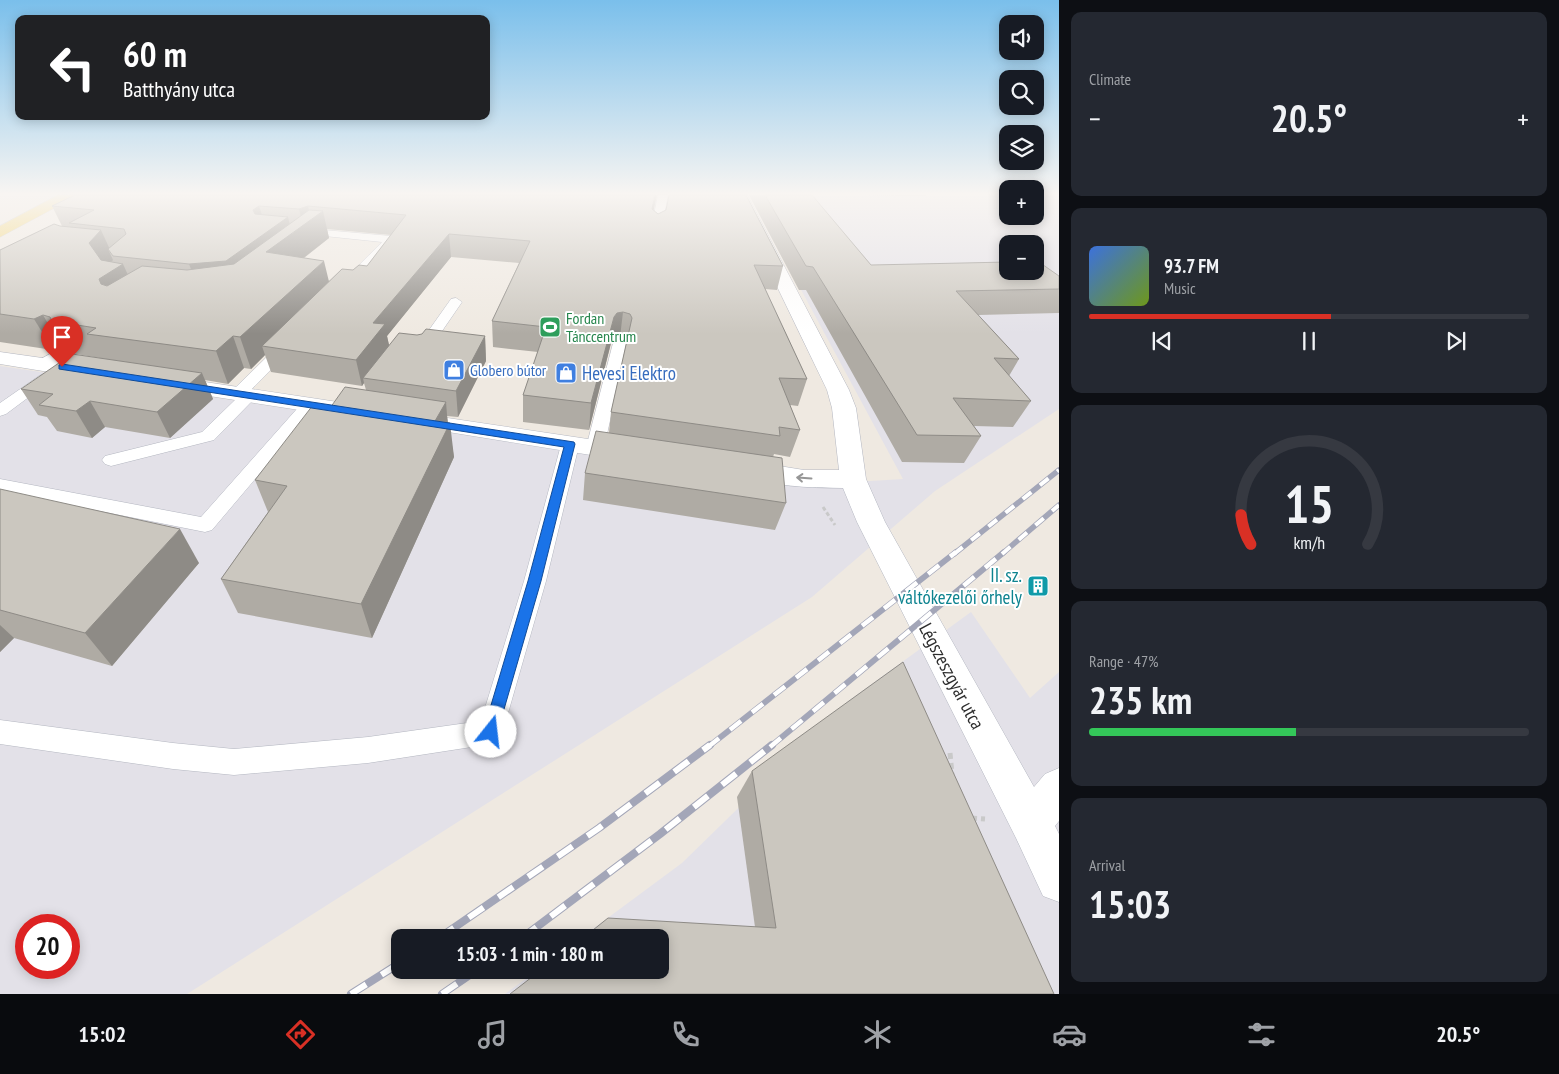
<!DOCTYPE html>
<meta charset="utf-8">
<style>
:root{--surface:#171b24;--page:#242831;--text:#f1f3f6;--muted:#9ea1a6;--line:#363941;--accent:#d93025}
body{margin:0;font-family:"PT Sans Narrow",sans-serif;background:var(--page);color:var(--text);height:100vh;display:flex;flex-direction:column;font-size:19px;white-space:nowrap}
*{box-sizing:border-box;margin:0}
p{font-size:16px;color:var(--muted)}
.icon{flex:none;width:28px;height:28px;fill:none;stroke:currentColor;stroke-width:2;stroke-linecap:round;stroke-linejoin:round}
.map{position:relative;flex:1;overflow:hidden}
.drawer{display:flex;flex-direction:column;gap:12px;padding:12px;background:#0d0f14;width:500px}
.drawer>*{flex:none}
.top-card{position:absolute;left:15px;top:15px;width:475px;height:105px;border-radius:10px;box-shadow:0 2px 12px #0003;background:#202124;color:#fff;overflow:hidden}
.buttons{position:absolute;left:999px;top:15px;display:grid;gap:10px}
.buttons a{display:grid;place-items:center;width:45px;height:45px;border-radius:10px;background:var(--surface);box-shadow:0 2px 12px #0003;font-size:25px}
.speed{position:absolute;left:15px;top:914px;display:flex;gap:10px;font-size:25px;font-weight:700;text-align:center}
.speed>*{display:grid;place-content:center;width:65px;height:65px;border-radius:50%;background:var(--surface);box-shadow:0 2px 12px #0003;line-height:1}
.speed .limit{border:8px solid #d22;background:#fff;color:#111}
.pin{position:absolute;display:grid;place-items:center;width:42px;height:42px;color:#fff;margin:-51px -21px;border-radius:50% 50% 50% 0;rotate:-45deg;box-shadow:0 0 5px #0007}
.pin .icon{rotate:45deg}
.me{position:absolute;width:55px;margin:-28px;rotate:16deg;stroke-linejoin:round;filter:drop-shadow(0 0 4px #0008)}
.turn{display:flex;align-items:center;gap:18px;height:105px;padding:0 25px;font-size:22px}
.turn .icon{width:65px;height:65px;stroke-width:2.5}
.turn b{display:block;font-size:35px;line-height:42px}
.big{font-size:38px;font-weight:700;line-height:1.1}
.drawer .tile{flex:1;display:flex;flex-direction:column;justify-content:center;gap:8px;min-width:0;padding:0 18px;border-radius:10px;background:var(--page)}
.drawer .dial{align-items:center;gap:0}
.dial svg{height:130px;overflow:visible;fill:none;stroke:var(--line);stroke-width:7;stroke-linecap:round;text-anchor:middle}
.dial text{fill:var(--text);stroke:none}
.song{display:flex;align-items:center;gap:15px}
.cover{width:60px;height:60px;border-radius:8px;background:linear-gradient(135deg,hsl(220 70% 55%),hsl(80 70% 35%))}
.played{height:5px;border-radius:2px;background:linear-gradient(90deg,var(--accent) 55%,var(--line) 55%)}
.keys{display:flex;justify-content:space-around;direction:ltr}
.heat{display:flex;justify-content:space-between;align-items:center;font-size:28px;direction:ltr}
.charge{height:8px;border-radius:4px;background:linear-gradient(90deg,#34c759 47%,var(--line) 0)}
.trip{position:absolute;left:391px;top:929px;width:278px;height:50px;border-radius:10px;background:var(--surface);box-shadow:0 2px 12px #0003;font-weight:700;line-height:50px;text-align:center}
.dock{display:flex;height:80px;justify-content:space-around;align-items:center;background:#090b0e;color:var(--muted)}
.dock .icon{width:35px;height:35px}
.dock .on{color:var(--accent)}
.dock b{font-size:22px;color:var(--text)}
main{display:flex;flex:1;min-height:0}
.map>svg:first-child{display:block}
.industrial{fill:#e3e1e8;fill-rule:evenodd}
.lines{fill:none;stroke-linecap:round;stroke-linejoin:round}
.service-casing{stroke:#b4b7c1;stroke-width:1}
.minor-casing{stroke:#b4b7c1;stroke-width:1}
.primary-casing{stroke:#c9c9c9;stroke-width:1}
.path-far1{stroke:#c9c9c9;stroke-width:3;stroke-dasharray:4 2.5;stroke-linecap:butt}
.path{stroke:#c9c9c9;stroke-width:5;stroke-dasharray:6 4;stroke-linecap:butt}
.service{fill:#fff;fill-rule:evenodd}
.minor{fill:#fff;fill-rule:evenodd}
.primary{fill:#f2d163;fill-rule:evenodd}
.rail-far2-casing{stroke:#a3a6b8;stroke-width:5.5}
.rail-far1-casing{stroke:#a3a6b8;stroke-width:6}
.rail-casing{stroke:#a3a6b8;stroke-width:8}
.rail-far2{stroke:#fff;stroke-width:4;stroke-dasharray:11;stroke-linecap:butt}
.rail-far1{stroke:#fff;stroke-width:4.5;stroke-dasharray:14;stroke-linecap:butt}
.rail{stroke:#fff;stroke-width:6;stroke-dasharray:18;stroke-linecap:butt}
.wall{fill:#afaba4;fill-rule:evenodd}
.shaded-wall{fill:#8e8b86}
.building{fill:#cbc7bf;stroke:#8e8b86}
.oneway{stroke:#969696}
.route{fill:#1a73e8;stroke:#114b97}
.labels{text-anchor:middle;stroke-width:4;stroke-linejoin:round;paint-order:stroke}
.far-leisure-label{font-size:16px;fill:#27864d;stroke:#fff;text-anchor:start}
.far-shop-label{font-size:16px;fill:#366cbe;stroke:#fff;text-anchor:start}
.shop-label{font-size:19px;fill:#366cbe;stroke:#fff;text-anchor:start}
.culture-label{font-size:19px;fill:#0d838f;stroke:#fff;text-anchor:end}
.street-label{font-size:19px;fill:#2e2e2e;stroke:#fff}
</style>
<main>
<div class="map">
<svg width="1059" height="994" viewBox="0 0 1059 994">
<rect width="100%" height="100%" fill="#efe9e1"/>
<!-- industrial -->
<g class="industrial">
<path d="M750,195H1007L1008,216H1035V195H1059V409L935,491L812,597L187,994H0V366L806,485L903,479ZM1008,244H1035V271H1008ZM26,925H69V968H26Z"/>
<polygon points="971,612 1030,698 1059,672 1059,994 505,994 538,970 660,970 660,938 582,937 682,863 847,702"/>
</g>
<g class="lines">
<!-- service casing -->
<g class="service-casing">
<g id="service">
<polygon points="658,195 668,195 661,231 656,234 651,231"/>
<polygon points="313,229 391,236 396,239 352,286 344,286 342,283 344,280 382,242 315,235 309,240 301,240 300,238"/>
<polygon points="456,298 462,302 427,353 417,353 415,350 417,347 451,299"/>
<polygon points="620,339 625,340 627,343 604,448 601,452 595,454 589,452 586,448 613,343 615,340"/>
<polygon points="285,343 290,344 292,347 290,350 250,391 255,392 257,395 255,398 214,440 111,466 105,464 102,460 105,456 202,432 237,398 230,394 232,391 280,344"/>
<path d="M61,348L66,349L68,352C62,360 49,369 39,366L37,363L39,360Z"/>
<polygon points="44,374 49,376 52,379 49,382 6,414 0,416 0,403 39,376"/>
<polygon points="309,400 315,402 317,405 315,408 212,530 205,532 0,491 0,479 201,517 303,402"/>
<polygon points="570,440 576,441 579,445 546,581 500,741 491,744 368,763 234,775 173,769 0,744 0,720 173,743 234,749 368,737 481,721 524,581 561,445 564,441"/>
</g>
</g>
<!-- minor casing -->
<g class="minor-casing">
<g id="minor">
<path d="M733,195H747L849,390L856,408L866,479L885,522L1034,787L1045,774L1059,768V821L1055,826L1059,834V902L1043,896L1016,838L857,522L843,488C808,488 773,486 739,476L735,470L739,464L748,461L804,470H839L832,408L827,390Z"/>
<polygon points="0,352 92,365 100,367 103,372 100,377 92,379 0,364"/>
<polygon points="172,377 351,404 359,406 363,411 359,416 351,418 164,389 161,384 164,379"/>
<polygon points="414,413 628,445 637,447 641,453 637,459 628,461 405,425 402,420 405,415"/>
</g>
</g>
<!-- primary casing -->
<g class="primary-casing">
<polygon id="primary" points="58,195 75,195 73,198 0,237 0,226"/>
</g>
<!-- path-far1 -->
<polyline class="path-far1" points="823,507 835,525"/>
<!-- path -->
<g class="path">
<polyline points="950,753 952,774"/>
<polyline points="971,818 985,819"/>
</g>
<!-- service -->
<use href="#service" class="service"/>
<!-- minor -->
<use href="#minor" class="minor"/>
<!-- primary -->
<use href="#primary" class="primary"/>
<!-- rail-far2 casing -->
<g class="rail-far2-casing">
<g id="rail-far2">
<polyline points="954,554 1059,470"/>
<polyline points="1002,554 1059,505"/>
</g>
</g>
<!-- rail-far1 casing -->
<g class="rail-far1-casing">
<g id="rail-far1">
<polyline points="708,747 956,552"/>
<polyline points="770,747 1004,552"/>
</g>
</g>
<!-- rail casing -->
<g class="rail-casing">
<g id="rail">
<polyline points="439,938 599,828 710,745"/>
<polyline points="522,938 660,834 772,745"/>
<polyline points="351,994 400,963"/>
<polyline points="442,994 477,970"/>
</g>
</g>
<!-- rail-far2 -->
<use href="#rail-far2" class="rail-far2"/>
<!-- rail-far1 -->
<use href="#rail-far1" class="rail-far1"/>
<!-- rail -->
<use href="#rail" class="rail"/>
</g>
<!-- wall -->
<g class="wall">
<path d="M75,195H657L653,210L658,214L783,266L777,290L765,289L807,379L798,406L790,405L800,430L790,457L774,454L773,457L786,503L775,530L583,500L585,473L609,433L611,412L627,340V339L620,337L615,338L611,343L589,430L523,422V395L538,352L493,347L492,321L519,263L451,257L387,336L389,346L417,335L485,336L486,361L458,417L447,416L454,457L372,638L238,613L221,579L268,512L255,480L330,408L366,390L364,383L362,386L271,372L265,355L251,369L244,368L228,384L205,380L213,399L170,438L105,427L92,438L57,431L47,417L38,415L21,389L100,358L70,353L67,348L61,346L53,350L0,342V250L60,226H62L52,206ZM327,229L391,235L367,266L353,270L329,281L304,258L329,238Z"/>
<polygon points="749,195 812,195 871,265 1059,276 1059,313 978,315 1019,359 1009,376 1031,401 1013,427 974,426 981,436 964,463 902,462 806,290 799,290"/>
<polygon points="856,195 926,195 925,196"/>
<polygon points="0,489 199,563 112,666 14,638 0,652"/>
<polygon points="752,771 1054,994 755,927 737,797"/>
</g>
<!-- shaded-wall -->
<g class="shaded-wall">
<polygon points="655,195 657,195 649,231 652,209"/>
<polygon points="259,206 266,227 259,231 253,210"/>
<polygon points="308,206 311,220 323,211 329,238 274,281 198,288 189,264 288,217 292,234 303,225 299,209"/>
<polygon points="101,230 112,254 108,249 113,260 102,272 89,243"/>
<polygon points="449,234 451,257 387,336 390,349 363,378 364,383 362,386 356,360 373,323"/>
<polygon points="324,261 331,290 262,346 265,355 251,369 240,337"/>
<polygon points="123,264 136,293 101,284 99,279"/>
<polygon points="623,312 620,337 615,338 611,343 589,430 591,403 614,317 617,313"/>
<polygon points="43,315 61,346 53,350 34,319"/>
<polygon points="233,336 244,368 228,384 216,351"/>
<polygon points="485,336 486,361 458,417 456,391"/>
<polygon points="202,373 213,399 170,438 157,412"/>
<polygon points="90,401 105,427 92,438 76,411"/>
<polygon points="446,402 448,427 450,423 454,457 372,638 361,604 435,421"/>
<polygon points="180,529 199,563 112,666 85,633"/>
<polygon points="0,625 14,638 0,652"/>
</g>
<!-- building -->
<g class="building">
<polygon points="75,195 655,195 652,209 658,214 666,210 669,195 746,195 783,266 754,265 807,379 779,378 800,430 779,427 780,436 611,412 632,318 630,314 623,312 617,313 614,317 591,403 523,395 546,327 492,321 530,241 449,234 373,323 385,324 356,360 262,346 342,269 353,270 359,265 367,266 406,215 308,206 299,209 259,206 253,210 255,214 288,217 226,261 189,264 113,256 108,249 126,234 124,229 69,223 94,210 52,206"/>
<polygon points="765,195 812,195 871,265 1008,262 1008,271 1035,271 1035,262 1039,262 1059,276 1059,289 956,291 1019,359 994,358 1031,401 953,398 981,436 917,435 813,267 806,266"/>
<polygon points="309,210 323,211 266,252 324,261 240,337 233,336 216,351 87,334 96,328 52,321 50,317 43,315 34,319 0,314 0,250 54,224 60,226 101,230 89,243 101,260 123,264 99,279 101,284 107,286 142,266 187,270 234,264"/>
<polygon points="426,329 485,336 456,391 363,378 399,333 417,335 422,334"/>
<polygon points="72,354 202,373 157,412 90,401 76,411 39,405 53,394 21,389"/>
<polygon points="345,387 446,402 435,421 450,423 361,604 221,579 287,486 255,480 313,405 330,408"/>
<polygon points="596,431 782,458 786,503 585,473"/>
<polygon points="0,489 180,529 85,633 0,610"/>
<polygon points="903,662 1054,994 510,994 541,970 660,970 660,938 583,938 608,918 776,928 752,771"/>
</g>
<!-- one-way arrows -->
<defs><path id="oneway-shaft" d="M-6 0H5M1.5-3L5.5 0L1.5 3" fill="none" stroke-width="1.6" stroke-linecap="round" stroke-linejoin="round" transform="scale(1.25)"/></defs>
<use class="oneway" href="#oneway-shaft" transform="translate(804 478) rotate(-176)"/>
<!-- sky -->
<linearGradient id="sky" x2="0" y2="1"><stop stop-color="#7abfeb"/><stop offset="0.58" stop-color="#f8f5f2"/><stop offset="1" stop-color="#f8f5f2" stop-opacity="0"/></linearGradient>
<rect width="1059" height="334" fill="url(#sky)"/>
<!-- route -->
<polygon class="route" points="62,364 574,442 575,444 541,581 496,737 491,739 485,737 483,732 528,581 564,447 59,369 59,365"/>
<!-- icons -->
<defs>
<g id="stadium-square" transform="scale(1.125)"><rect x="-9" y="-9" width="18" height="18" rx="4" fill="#2e9e5b" stroke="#fff"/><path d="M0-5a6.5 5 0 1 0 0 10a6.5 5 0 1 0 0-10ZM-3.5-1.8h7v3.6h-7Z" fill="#fff"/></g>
<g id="shop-square" transform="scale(1.125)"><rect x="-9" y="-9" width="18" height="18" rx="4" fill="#3f7fe0" stroke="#fff"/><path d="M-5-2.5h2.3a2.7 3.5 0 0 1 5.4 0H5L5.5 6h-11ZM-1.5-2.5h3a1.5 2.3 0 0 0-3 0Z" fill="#fff"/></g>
<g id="building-square" transform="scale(1.125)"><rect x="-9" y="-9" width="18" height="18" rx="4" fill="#0f9aa8" stroke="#fff"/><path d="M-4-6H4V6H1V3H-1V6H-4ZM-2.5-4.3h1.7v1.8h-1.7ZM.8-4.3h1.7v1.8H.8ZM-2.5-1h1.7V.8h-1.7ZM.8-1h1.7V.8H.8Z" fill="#fff"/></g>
</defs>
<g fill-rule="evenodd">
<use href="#stadium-square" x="550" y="327"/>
<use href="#shop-square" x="454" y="370"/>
<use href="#shop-square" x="566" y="373"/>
<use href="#building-square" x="1038" y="586"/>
</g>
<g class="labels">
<!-- far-leisure labels -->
<g class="far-leisure-label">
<text x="566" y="324">Fordan<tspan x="566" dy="18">Tánccentrum</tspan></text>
</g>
<!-- far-shop labels -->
<g class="far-shop-label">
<text x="470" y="376">Globero bútor</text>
</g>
<!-- shop labels -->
<g class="shop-label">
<text x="582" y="380">Hevesi Elektro</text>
</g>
<!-- culture labels -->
<g class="culture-label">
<text x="1022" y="582">II. sz.<tspan x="1022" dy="22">váltókezelői őrhely</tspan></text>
</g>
<!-- street labels -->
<g class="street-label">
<text transform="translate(952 676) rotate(62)" y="7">Légszeszgyár utca</text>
</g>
</g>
</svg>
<div class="buttons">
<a><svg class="icon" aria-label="sound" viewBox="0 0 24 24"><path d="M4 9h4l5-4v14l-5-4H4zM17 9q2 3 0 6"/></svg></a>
<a><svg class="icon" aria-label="search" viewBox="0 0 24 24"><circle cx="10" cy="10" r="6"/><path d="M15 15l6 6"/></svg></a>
<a><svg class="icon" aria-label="layers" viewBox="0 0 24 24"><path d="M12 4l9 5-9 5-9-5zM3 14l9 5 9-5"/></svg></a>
<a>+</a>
<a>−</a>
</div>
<div class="speed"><div class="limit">20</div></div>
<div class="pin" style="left:62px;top:367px;background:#d93025"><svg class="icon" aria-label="arrive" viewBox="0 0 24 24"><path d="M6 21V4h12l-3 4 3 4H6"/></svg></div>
<svg class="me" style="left:491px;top:732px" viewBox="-20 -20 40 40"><circle r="19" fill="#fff"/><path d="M0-13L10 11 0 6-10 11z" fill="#1a73e8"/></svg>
<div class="trip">15:03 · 1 min · 180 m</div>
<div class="top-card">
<div class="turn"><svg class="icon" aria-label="left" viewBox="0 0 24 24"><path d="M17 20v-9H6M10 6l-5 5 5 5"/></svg><div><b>60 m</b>Batthyány utca</div></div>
</div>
</div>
<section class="drawer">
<div class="tile"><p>Climate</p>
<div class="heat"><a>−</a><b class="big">20.5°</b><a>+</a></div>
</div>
<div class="tile">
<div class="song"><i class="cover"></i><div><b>93.7 FM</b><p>Music</p></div></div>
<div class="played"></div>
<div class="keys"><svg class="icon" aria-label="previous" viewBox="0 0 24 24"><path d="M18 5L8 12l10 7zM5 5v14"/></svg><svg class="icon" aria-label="pause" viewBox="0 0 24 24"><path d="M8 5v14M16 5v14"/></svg><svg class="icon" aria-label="next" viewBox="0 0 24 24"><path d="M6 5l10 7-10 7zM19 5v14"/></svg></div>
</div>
<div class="tile dial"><svg viewBox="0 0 100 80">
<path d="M14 69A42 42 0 1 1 86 69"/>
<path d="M14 69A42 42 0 0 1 8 51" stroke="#d93025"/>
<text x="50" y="56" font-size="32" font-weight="700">15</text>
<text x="50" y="72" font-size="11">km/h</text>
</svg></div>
<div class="tile"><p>Range · 47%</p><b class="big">235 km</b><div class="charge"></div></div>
<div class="tile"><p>Arrival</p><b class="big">15:03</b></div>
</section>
</main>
<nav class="dock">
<b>15:02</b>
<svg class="icon on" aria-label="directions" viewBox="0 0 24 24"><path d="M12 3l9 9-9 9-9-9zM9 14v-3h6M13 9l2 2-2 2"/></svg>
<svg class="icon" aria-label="music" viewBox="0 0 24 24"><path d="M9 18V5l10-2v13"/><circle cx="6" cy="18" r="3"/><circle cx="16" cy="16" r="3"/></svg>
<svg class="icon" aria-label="phone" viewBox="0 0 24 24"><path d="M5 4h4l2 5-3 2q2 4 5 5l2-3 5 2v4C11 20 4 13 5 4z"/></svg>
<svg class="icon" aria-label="climate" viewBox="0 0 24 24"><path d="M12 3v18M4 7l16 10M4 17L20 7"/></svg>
<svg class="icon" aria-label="car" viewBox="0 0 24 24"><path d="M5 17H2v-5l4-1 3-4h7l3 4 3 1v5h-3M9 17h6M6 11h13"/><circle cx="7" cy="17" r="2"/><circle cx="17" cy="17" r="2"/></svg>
<svg class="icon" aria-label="filters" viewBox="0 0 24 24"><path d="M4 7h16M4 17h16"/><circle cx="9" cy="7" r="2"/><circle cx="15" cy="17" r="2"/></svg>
<b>20.5°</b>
</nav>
